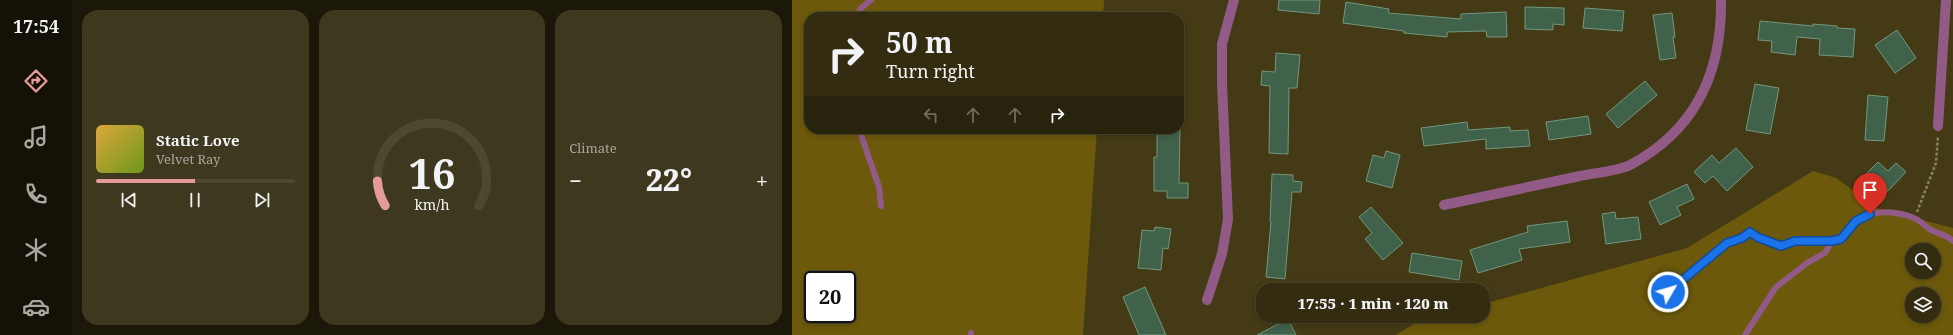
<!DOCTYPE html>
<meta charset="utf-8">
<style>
:root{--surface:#332c10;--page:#3e381e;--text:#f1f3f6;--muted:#a9a79f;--line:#4e4830;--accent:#e69b98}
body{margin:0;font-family:"Noto Serif",serif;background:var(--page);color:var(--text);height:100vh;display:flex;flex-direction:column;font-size:15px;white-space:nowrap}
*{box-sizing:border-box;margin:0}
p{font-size:13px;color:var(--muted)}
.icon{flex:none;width:22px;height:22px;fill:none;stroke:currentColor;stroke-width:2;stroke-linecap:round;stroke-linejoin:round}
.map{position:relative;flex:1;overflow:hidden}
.drawer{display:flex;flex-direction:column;gap:10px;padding:10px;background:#1c1809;width:720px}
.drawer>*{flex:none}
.hud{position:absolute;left:12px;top:12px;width:380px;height:122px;border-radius:16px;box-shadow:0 2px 6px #0003,0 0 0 1px var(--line);background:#332c10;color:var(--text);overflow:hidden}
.tools{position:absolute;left:1113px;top:243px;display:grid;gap:8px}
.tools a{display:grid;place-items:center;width:36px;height:36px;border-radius:50%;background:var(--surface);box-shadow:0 2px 6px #0003,0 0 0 1px var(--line);font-size:20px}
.speed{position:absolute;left:12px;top:271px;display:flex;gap:8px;font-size:20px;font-weight:700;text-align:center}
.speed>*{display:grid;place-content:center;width:52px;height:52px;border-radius:50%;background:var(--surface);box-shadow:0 2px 6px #0003,0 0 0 1px var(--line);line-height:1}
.speed .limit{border:2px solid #111;border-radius:6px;background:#fff;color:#111}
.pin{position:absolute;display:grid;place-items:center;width:34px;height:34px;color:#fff;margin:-41px -17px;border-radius:50% 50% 50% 0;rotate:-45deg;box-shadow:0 0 4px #0007}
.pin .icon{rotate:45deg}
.me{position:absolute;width:44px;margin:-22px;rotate:52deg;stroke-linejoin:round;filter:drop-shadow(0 0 3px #0008)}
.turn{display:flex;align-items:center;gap:14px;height:84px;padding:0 16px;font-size:18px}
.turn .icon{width:52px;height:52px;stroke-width:2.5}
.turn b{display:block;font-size:28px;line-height:34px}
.lanes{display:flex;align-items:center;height:38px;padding:0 16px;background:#0003;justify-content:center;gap:20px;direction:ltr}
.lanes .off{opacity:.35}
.big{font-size:30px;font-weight:800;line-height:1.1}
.drawer .widget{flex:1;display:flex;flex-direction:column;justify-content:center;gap:6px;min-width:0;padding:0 14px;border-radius:16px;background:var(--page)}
.drawer .dial{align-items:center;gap:0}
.dial svg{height:104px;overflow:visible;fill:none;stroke:var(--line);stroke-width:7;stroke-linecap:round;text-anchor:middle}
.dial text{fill:var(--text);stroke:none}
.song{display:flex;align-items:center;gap:12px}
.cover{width:48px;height:48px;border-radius:6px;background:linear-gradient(135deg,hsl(40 70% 55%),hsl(80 70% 35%))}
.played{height:4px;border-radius:2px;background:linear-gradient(90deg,var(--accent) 50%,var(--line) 50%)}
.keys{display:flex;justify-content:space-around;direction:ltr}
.heat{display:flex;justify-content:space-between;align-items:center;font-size:22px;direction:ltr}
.drawer .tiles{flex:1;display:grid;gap:10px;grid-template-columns:repeat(3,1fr)}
.trip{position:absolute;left:464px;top:283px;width:234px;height:40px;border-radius:16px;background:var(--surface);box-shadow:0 2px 6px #0003,0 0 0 1px var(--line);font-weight:800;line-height:40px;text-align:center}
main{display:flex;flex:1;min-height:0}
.tab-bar{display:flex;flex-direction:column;width:72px;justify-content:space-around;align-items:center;background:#141206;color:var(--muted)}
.tab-bar .icon{width:28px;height:28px}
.tab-bar .current{color:var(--accent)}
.tab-bar b{font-size:18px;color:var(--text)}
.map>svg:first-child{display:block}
.green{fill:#6c590b;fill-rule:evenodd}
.building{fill:#40624a;stroke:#73977d}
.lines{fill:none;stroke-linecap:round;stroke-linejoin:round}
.path{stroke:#898163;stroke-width:2.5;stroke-dasharray:3 2;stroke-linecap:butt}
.service{stroke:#925a87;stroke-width:6}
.minor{stroke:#925a87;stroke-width:10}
.route-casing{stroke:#114b97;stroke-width:10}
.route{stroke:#1a73e8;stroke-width:7}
</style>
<main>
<nav class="tab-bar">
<b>17:54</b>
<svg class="icon current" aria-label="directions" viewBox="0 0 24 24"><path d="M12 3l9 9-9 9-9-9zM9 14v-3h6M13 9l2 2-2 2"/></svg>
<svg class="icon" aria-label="music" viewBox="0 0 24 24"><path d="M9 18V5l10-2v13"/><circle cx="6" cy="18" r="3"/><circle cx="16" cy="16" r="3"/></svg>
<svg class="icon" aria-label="phone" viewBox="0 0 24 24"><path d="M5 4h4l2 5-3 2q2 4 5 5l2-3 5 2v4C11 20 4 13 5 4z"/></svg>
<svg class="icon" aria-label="climate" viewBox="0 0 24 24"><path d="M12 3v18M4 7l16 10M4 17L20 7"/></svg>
<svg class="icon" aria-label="car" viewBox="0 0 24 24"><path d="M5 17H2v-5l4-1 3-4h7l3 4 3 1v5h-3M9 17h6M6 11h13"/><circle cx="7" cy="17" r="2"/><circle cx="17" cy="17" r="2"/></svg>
</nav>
<section class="drawer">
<div class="tiles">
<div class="widget">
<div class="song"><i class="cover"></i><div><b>Static Love</b><p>Velvet Ray</p></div></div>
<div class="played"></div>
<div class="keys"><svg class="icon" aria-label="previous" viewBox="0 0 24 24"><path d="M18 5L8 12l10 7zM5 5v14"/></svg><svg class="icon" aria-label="pause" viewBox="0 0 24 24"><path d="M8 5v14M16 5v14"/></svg><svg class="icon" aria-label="next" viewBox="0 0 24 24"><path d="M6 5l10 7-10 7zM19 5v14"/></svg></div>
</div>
<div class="widget dial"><svg viewBox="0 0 100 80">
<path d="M14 69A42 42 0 1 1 86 69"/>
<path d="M14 69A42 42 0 0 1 8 50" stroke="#e69b98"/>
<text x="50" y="56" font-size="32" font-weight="700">16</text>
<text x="50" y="72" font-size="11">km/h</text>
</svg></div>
<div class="widget"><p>Climate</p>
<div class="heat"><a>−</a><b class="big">22°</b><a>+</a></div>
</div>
</div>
</section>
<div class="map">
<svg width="1161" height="335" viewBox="0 0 1161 335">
<rect width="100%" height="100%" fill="#443a16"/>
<!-- green -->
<g class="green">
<path d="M0,0H312L311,17H17V129H305L291,335H0ZM21,280H55V314H21Z"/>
<path d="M1021,171L1044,178L1085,208L1161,228V335H604L625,322L648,316H691V304L895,248ZM1120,250H1142V272H1120ZM1120,294H1142V316H1120Z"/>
</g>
<!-- building -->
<g class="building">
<polygon points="487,0 528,0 527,14 486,10"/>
<polygon points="554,2 597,9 596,13 669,19 669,14 714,12 715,37 695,37 694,31 655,32 655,37 612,33 612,31 551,23"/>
<polygon points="733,7 772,8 772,25 761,24 761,30 733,29"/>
<polygon points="793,8 832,11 830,31 791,28"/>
<polygon points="880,13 883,37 881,37 884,58 868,60 861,15"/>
<polygon points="968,21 1021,26 1021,24 1045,26 1045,28 1063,29 1061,57 1027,55 1028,39 1005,37 1003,55 979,52 980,41 966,40"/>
<polygon points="1105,30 1124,58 1103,73 1083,45"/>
<polygon points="484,53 508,55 505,88 497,88 496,154 477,153 478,86 469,85 470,71 483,72"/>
<polygon points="853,81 865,95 826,128 814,114"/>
<polygon points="963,84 987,88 978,134 954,130"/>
<polygon points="1076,95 1096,97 1092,141 1073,140"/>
<polygon points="796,116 799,134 757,140 754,122"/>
<polygon points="675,122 676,130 718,127 718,131 736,130 738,146 694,149 694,139 632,146 629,128"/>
<polygon points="365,129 388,129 387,183 396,183 396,198 375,198 375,191 362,191 362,157 365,157"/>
<polygon points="944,148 961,167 935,191 921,176 913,183 902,172 920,155 927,163"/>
<polygon points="594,151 608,155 600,188 574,181 581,155 592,158"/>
<polygon points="1086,162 1096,171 1104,163 1114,172 1093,194 1073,175"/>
<polygon points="480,174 501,175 501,181 510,182 509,192 500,192 493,279 474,277 479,222 478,222"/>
<polygon points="895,184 902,199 885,207 889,215 868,225 857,202"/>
<polygon points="579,207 611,243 591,260 573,239 580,233 567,217"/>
<polygon points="823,212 824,219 846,217 849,239 814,244 810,214"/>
<polygon points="775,221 778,242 727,249 730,260 686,273 678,250 736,232 735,226"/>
<polygon points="363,227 379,229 376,249 371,248 369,270 346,268 350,230 362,231"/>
<polygon points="620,253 670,261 667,280 617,272"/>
<polygon points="353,287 374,335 347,335 331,297"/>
<polygon points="496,319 504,335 465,335"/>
</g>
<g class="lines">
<!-- path -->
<polyline class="path" points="1125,212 1144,163 1146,136"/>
<!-- service -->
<g class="service">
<polyline points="66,17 68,9 79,0"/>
<polyline points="67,129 87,187 89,206"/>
<polyline points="876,292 935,243 950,239 958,231 965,237 989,246 1003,241 1040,241"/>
<polyline points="179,333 179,335"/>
<path d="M953,335L984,287L1015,263L1033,253L1040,241C1056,237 1054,229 1065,220C1080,209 1105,211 1122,218C1128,220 1133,227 1139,230C1147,234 1155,235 1161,241"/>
</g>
<!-- minor -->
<g class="minor">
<polyline points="1146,126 1154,0"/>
<path d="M652,205C697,195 743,186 788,176C802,173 826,171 838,165C904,130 930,72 929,0"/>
<polyline points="415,300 430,254 436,219 430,84 430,44 442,0"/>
</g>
</g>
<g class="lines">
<!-- route casing -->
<g class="route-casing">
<polyline id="route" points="876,292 935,243 950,238 958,232 965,237 989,246 1003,241 1040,241 1049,239 1064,221 1078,214"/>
</g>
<!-- route -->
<use href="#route" class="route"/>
</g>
</svg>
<div class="tools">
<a><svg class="icon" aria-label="search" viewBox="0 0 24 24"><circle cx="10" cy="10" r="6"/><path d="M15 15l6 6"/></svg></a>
<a><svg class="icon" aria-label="layers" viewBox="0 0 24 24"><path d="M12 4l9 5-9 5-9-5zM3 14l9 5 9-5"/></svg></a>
</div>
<div class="speed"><div class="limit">20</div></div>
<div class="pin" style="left:1078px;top:214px;background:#d93025"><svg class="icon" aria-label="arrive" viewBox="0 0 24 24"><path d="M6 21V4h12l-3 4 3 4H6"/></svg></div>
<svg class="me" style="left:876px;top:292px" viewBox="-20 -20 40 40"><circle r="17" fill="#1a73e8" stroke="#fff" stroke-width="3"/><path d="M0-11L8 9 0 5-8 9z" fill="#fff"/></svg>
<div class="trip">17:55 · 1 min · 120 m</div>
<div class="hud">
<div class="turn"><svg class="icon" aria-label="right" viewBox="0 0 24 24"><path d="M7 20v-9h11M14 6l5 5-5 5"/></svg><div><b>50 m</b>Turn right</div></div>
<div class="lanes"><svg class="icon off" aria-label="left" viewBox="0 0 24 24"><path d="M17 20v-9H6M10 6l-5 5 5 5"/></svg><svg class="icon off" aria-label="ahead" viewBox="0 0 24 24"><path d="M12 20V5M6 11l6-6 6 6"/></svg><svg class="icon off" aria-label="ahead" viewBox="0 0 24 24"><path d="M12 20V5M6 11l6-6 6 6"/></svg><svg class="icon" aria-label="right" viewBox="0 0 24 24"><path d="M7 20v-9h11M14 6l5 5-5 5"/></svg></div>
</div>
</div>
</main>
